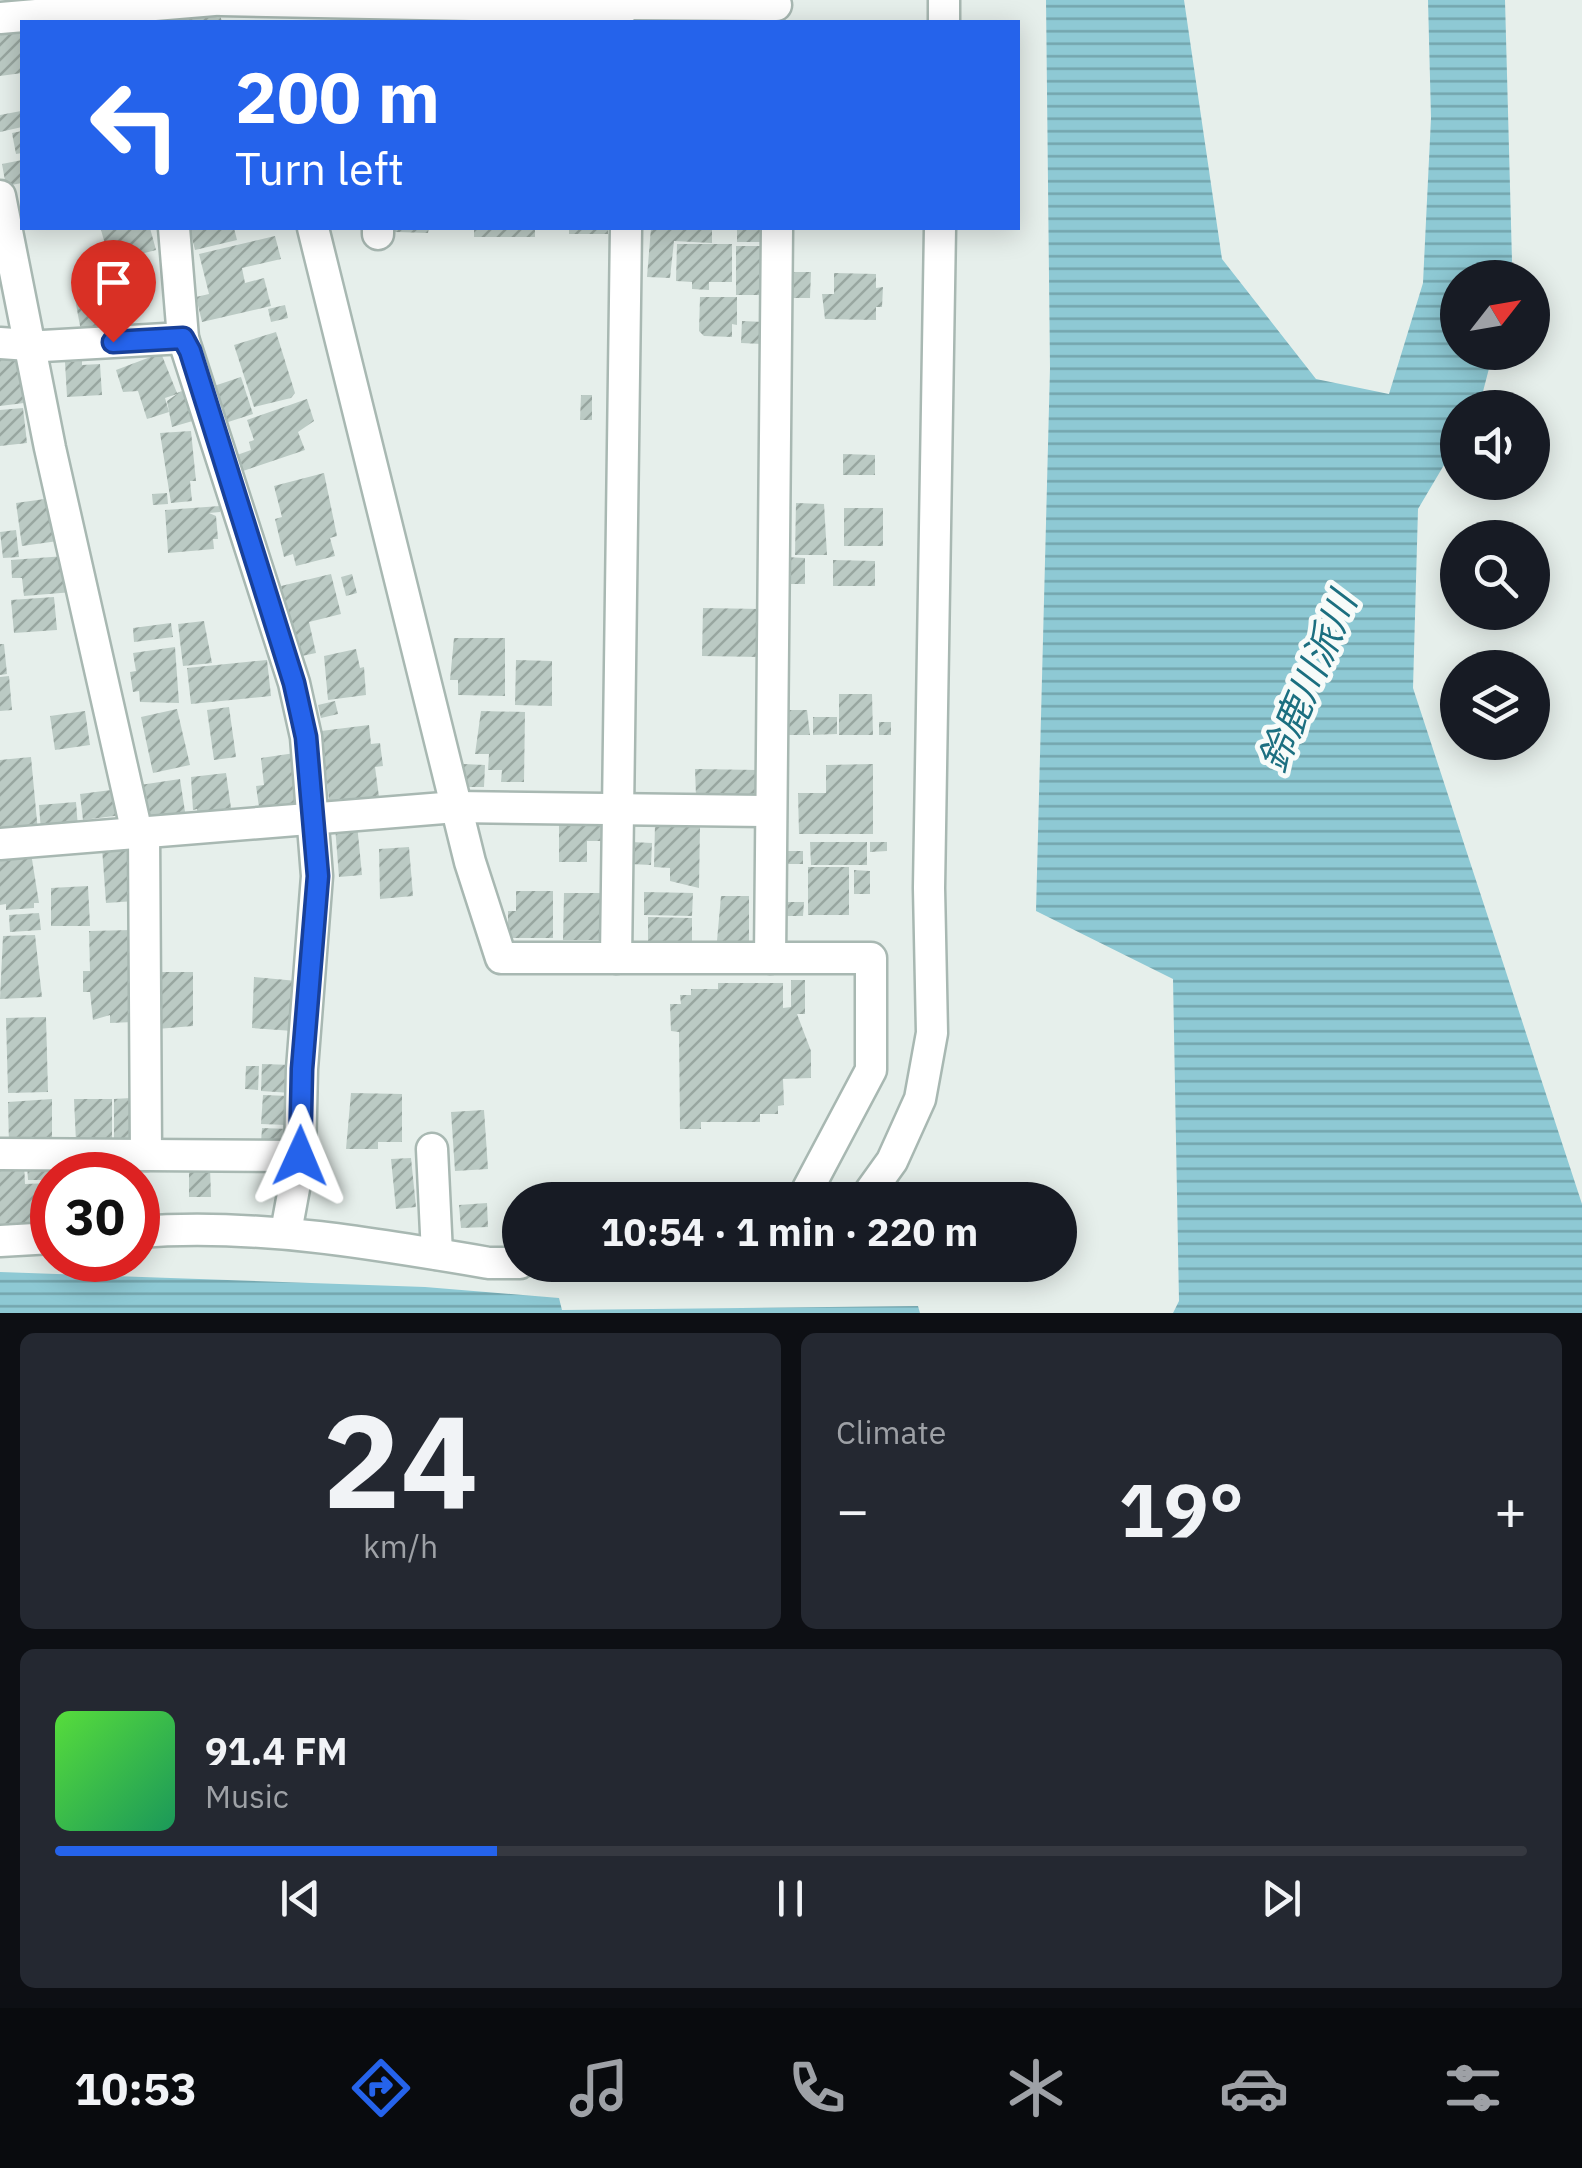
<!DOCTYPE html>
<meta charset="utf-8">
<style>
:root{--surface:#171b24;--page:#242831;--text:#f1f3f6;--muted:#9ea1a6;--line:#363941;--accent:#2563eb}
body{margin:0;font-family:"IBM Plex Sans","Noto Sans JP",sans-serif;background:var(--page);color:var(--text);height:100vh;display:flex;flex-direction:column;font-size:38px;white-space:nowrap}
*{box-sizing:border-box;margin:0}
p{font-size:32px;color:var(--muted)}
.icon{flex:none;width:55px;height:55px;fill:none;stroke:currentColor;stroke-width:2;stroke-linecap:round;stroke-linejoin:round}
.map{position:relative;height:1313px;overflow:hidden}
.details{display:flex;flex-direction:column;gap:20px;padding:20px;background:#0d0f14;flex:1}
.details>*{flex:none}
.hud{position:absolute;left:20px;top:20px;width:1000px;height:210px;border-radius:0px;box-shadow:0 5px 25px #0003;background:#2563eb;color:#fff;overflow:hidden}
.needle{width:65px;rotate:59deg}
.tools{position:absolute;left:1440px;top:260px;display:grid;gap:20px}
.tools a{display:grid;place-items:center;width:110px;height:110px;border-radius:50%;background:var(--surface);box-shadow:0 5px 25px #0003;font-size:50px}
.speed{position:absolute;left:30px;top:1152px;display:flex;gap:20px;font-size:50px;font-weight:700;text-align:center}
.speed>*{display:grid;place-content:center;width:130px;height:130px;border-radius:50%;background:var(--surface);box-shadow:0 5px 25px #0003;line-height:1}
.speed .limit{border:15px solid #d22;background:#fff;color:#111}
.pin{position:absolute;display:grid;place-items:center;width:85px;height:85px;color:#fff;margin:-102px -42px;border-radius:50% 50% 50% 0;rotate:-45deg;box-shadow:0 0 10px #0007}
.pin .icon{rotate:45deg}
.me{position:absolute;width:110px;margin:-55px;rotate:1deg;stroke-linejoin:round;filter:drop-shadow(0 0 8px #0008)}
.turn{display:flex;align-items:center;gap:35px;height:210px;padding:0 50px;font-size:45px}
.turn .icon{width:130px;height:130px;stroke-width:2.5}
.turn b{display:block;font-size:70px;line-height:85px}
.big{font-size:75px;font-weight:700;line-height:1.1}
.details .tile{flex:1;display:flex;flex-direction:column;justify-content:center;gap:15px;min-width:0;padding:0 35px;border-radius:15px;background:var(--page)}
.details .dial{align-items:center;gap:0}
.dial b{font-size:130px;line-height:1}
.song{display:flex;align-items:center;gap:30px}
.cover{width:120px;height:120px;border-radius:15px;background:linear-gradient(135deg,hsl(110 70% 55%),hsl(150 70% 35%))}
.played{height:10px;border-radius:5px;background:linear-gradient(90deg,var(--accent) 30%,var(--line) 30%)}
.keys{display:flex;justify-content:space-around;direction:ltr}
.heat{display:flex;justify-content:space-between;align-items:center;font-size:55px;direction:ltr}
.details .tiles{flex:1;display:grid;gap:20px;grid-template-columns:1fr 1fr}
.tile:last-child{grid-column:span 2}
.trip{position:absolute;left:502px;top:1182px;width:575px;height:100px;border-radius:50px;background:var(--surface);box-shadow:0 5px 25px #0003;font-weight:700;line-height:100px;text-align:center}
.tabs{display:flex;height:160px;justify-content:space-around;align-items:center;background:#090b0e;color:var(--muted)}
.tabs .icon{width:70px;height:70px}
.tabs .selected{color:var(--accent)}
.tabs b{font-size:45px;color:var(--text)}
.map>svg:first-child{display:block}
.water{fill:url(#water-rules)}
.building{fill:url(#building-hatch)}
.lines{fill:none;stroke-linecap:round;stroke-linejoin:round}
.minor-casing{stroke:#a8b8b2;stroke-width:35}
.minor{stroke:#fff;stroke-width:30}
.route-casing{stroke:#184099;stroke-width:25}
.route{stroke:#2563eb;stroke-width:18}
.labels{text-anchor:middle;stroke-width:10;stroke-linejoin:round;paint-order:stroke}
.water-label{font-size:38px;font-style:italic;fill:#1c6f80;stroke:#f7fbf9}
</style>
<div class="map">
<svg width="1582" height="1313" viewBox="0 0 1582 1313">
<defs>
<pattern id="water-rules" width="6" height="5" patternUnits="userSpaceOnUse" patternTransform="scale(2.5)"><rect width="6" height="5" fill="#8ec9d4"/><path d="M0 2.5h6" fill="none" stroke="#74a5ad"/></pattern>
<pattern id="building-hatch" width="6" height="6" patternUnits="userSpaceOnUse" patternTransform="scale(2.5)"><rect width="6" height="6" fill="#bbcac4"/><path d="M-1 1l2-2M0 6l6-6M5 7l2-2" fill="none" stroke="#98a6a0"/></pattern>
</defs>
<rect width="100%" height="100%" fill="#e6efeb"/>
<!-- water -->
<g class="water">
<polygon points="1046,0 1184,0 1222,259 1316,379 1389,394 1423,283 1431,118 1428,0 1505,0 1512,261 1508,277 1458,278 1458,352 1493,353 1479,407 1458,408 1457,443 1418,509 1413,688 1582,1204 1582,1313 1173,1313 1179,1301 1173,979 1036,911 1050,368"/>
<polygon points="0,1272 425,1287 559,1298 562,1310 918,1306 920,1313 0,1313"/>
</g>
<!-- building -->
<g class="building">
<polygon points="206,14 220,15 222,22 184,22 183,18"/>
<polygon points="22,28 22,73 0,76 0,33"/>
<polygon points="21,111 22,127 0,132 0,115"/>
<polygon points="22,131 22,153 16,154 12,133"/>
<polygon points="22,160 22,183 6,186 2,164"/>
<polygon points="113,228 150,228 156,250 110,262 101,230"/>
<polygon points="201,228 234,228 237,240 195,250 190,230"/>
<polygon points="395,228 429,228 428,233 395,232"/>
<rect x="474" y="228" width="61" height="9"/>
<rect x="569" y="228" width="39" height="6"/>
<polygon points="651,228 712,228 712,243 674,241 670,278 647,277"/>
<rect x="737" y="228" width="23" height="14"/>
<polygon points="275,236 281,259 242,268 245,283 264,278 271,306 202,322 196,297 209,294 199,254"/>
<polygon points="677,244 732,244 732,282 709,282 709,290 692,289 692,282 676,281"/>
<polygon points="736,246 761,246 760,295 736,295"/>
<polygon points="787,272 811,272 810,298 786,298"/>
<polygon points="834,273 876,274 876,288 883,287 882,307 876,307 876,320 825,319 822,294 834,294"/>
<polygon points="108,282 117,324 81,331 73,288"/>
<polygon points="700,297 737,297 737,325 732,324 732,337 704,336 699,331"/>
<polygon points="285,305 288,318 271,322 268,309"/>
<polygon points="742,321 764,322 762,344 741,343"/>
<polygon points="276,332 295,393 291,398 254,407 234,345"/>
<polygon points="161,353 177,393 187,389 196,420 172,427 167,401 177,394 165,398 169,412 147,419 138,391 123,392 116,370"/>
<polygon points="18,357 24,403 0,406 0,359"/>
<polygon points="82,361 82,365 100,364 102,395 67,397 65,362"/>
<polygon points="241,377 253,414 225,423 214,386"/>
<polygon points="581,395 592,395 592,420 580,420"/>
<polygon points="307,399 314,421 298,432 305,450 243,471 237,455 251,450 249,442 254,440 247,420"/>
<polygon points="23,408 27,443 0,446 0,410"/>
<polygon points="191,431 196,481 190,481 192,501 171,503 160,433"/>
<polygon points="843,454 875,455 875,475 843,475"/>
<polygon points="324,473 337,536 330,538 335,556 296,566 293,554 284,557 275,519 282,517 274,486"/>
<polygon points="167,493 168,504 153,505 152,494"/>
<polygon points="52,498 58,541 22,546 16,503"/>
<polygon points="796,503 824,504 827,555 795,555"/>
<polygon points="220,506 220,512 209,513 216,516 218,539 213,539 214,549 168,553 165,510"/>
<rect x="844" y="508" width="39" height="38"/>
<polygon points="16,530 19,557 3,558 0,532"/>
<polygon points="65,556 73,592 24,596 22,578 12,578 11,560"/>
<polygon points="785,557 805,558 805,584 785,584"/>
<polygon points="833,560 875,561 875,586 833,586"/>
<polygon points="331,574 341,614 309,622 316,653 297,657 281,586"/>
<polygon points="352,574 357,593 346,596 341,577"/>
<polygon points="54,597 57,630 14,633 11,600"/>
<polygon points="703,608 762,609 761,657 702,656"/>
<polygon points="204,621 212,663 183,666 178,624"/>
<polygon points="171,623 173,637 134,642 133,628"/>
<polygon points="454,638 505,638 505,696 458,695 458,680 450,680"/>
<polygon points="0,644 4,644 7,674 0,675"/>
<polygon points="175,647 179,703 140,702 139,691 133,692 130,672 136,671 133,653"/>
<polygon points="356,649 360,668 364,667 366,695 328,700 324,656"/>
<polygon points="267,660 271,696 191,704 187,668"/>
<polygon points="516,660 552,661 552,706 515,705"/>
<polygon points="9,676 12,710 0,711 0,677"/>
<polygon points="839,694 872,694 873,735 839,735"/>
<polygon points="335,701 338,714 321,718 318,705"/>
<polygon points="229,707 236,757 214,760 207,710"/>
<polygon points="177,709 190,765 153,773 141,717"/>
<polygon points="784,710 807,710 810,735 784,735"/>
<polygon points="85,711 90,745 55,750 50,716"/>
<polygon points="481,711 525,712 524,782 501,782 502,770 488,770 489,754 475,754"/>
<polygon points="813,717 837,717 837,734 813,735"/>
<rect x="879" y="722" width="12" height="13"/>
<polygon points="369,725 371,744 380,743 383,766 375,767 379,797 325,807 324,800 329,799 321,731"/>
<polygon points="295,753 301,802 259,807 256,786 264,785 261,758"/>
<polygon points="31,757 38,832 0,836 0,760"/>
<polygon points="463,764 485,765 484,787 463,787"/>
<polygon points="873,764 873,834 799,834 798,793 826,793 826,765"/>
<polygon points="695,769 758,770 758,791 749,797 696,796"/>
<polygon points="226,773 232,815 198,819 197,809 193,810 191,777"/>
<polygon points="180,779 186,818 146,821 140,785"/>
<polygon points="119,789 122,815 83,820 80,794"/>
<polygon points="76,802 78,828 41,831 39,805"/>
<polygon points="559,820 605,820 605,841 587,841 587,862 559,862"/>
<polygon points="357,824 362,875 339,877 335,826"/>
<polygon points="655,824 700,825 699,888 670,881 670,868 654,867"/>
<polygon points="631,842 652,843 651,865 630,864"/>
<polygon points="810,842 867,842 867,865 811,865"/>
<polygon points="870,842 887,842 887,851 870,852"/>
<polygon points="127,846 135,901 106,903 102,848"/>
<polygon points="409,847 413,896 380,899 379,849"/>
<rect x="783" y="851" width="20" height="13"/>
<polygon points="31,853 39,903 34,903 34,908 6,910 6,904 0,905 0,855"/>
<rect x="808" y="867" width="41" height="48"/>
<polygon points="854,870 870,871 870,894 854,894"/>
<polygon points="88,886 90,926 51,926 51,888"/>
<polygon points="516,891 553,891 553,938 508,938 508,911 516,911"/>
<polygon points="644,892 693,893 692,916 644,915"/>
<polygon points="564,893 606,893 606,940 563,940"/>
<polygon points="721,896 749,896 749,942 717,941"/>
<polygon points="784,902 804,902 803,916 784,916"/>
<polygon points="39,913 41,930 10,932 9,915"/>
<polygon points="648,917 692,918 692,942 648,942"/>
<polygon points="133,930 133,1022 110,1023 110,1015 93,1020 90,992 83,992 83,971 90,971 89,931"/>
<polygon points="35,935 42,997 0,999 3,936"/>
<polygon points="160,972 193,972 193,1026 157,1029"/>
<polygon points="254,977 297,981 293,1031 252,1028"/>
<polygon points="791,980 805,980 805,1014 797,1014 811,1051 811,1078 783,1079 784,1105 778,1106 778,1114 760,1114 760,1122 701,1122 701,1129 680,1129 679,1032 671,1031 670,1004 681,1004 680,995 691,995 691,989 718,989 718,983 783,983 783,1008 791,1007"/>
<polygon points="46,1017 48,1092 8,1093 6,1018"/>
<polygon points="262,1064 293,1065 292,1093 261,1091"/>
<polygon points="246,1066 259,1066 258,1090 245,1089"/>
<polygon points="351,1093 402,1094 402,1142 378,1142 378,1149 346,1149"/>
<polygon points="263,1095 289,1096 287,1125 261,1124"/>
<polygon points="131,1098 131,1141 114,1141 114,1099"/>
<polygon points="52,1099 52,1148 9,1145 8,1102"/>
<polygon points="74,1099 112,1099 112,1142 76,1142"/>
<polygon points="484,1110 488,1169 455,1171 451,1112"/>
<polygon points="262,1128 289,1129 288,1145 261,1143"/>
<polygon points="411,1158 416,1207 396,1209 391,1159"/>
<polygon points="48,1162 48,1180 28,1180 27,1163"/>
<polygon points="24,1163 25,1184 52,1183 52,1222 0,1224 0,1164"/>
<rect x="68" y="1165" width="71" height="10"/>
<polygon points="189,1167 210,1167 211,1197 189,1197"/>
<polygon points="487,1203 488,1227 461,1228 459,1205"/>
</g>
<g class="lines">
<!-- minor casing -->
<g class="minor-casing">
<g id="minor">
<polyline points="221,0 624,8"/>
<polyline points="625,4 776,5"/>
<polyline points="0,18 214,0"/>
<polyline points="944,22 944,0"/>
<polyline points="0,196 50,448 137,833"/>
<polyline points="174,228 183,338 294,683 306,737 317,876 302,1069 300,1156 286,1232"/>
<polyline points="313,228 470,862 501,958 871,958 871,1070 802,1200"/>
<polyline points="378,234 378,228"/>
<polyline points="0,343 43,346 183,338"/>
<polyline points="144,832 146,1155"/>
<polyline points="0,844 456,807 770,811"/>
<polyline points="616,958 626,228"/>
<polyline points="770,958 777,228"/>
<polyline points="432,1149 437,1254"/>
<polyline points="0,1154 300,1156"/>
<polyline points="864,1200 892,1161 920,1099 932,1033 929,888 940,228"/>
<path d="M138,1232C256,1223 372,1243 489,1263H520"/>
<polyline points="0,1241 52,1238"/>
</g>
</g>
<!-- minor -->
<use href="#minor" class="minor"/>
</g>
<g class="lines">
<!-- route casing -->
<g class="route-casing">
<polyline id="route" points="113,342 183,338 190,351 294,683 306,737 318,876 302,1069 300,1156"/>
</g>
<!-- route -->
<use href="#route" class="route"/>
</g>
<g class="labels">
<!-- water labels -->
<g class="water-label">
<text transform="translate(1308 682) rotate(-67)" y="13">鈴鹿川派川</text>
</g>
</g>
</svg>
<div class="tools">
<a><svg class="needle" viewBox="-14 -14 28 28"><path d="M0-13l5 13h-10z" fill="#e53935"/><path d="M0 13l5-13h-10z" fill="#9ea1a6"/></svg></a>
<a><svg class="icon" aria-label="sound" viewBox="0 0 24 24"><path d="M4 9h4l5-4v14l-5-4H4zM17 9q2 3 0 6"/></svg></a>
<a><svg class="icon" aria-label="search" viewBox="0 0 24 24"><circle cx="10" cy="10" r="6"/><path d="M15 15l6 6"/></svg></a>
<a><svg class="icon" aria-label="layers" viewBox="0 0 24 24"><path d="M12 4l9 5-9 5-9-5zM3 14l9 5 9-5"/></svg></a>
</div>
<div class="speed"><div class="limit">30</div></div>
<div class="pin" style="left:113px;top:342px;background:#d93025"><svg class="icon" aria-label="arrive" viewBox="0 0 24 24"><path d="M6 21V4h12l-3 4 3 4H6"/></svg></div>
<svg class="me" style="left:300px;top:1156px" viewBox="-20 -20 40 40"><path d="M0-17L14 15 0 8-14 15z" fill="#2563eb" stroke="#fff" stroke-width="4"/></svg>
<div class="trip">10:54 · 1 min · 220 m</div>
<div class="hud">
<div class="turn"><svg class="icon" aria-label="left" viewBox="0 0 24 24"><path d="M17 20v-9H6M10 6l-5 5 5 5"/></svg><div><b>200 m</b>Turn left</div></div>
</div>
</div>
<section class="details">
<div class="tiles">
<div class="tile dial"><b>24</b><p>km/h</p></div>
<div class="tile"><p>Climate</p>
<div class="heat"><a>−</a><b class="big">19°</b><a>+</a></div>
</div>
<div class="tile">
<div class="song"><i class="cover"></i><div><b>91.4 FM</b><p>Music</p></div></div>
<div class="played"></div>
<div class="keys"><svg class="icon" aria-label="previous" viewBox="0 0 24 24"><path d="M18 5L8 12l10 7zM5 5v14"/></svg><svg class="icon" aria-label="pause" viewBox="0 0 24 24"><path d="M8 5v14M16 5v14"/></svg><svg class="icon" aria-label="next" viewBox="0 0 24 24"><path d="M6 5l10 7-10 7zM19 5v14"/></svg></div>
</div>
</div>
</section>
<nav class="tabs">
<b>10:53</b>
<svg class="icon selected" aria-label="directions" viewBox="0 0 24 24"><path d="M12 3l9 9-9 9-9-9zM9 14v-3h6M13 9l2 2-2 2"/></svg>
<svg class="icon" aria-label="music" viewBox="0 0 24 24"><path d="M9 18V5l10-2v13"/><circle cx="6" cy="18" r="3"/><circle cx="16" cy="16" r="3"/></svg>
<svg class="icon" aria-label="phone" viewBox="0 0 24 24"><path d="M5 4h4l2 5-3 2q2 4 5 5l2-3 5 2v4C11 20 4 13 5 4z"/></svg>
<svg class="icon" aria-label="climate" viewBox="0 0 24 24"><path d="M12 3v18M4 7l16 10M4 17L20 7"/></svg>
<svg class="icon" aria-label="car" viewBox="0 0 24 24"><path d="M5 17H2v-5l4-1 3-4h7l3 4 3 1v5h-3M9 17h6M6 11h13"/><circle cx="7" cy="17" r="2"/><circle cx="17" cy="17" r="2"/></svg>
<svg class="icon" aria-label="filters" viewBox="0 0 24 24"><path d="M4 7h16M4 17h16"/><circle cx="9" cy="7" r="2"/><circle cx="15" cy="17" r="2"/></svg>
</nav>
